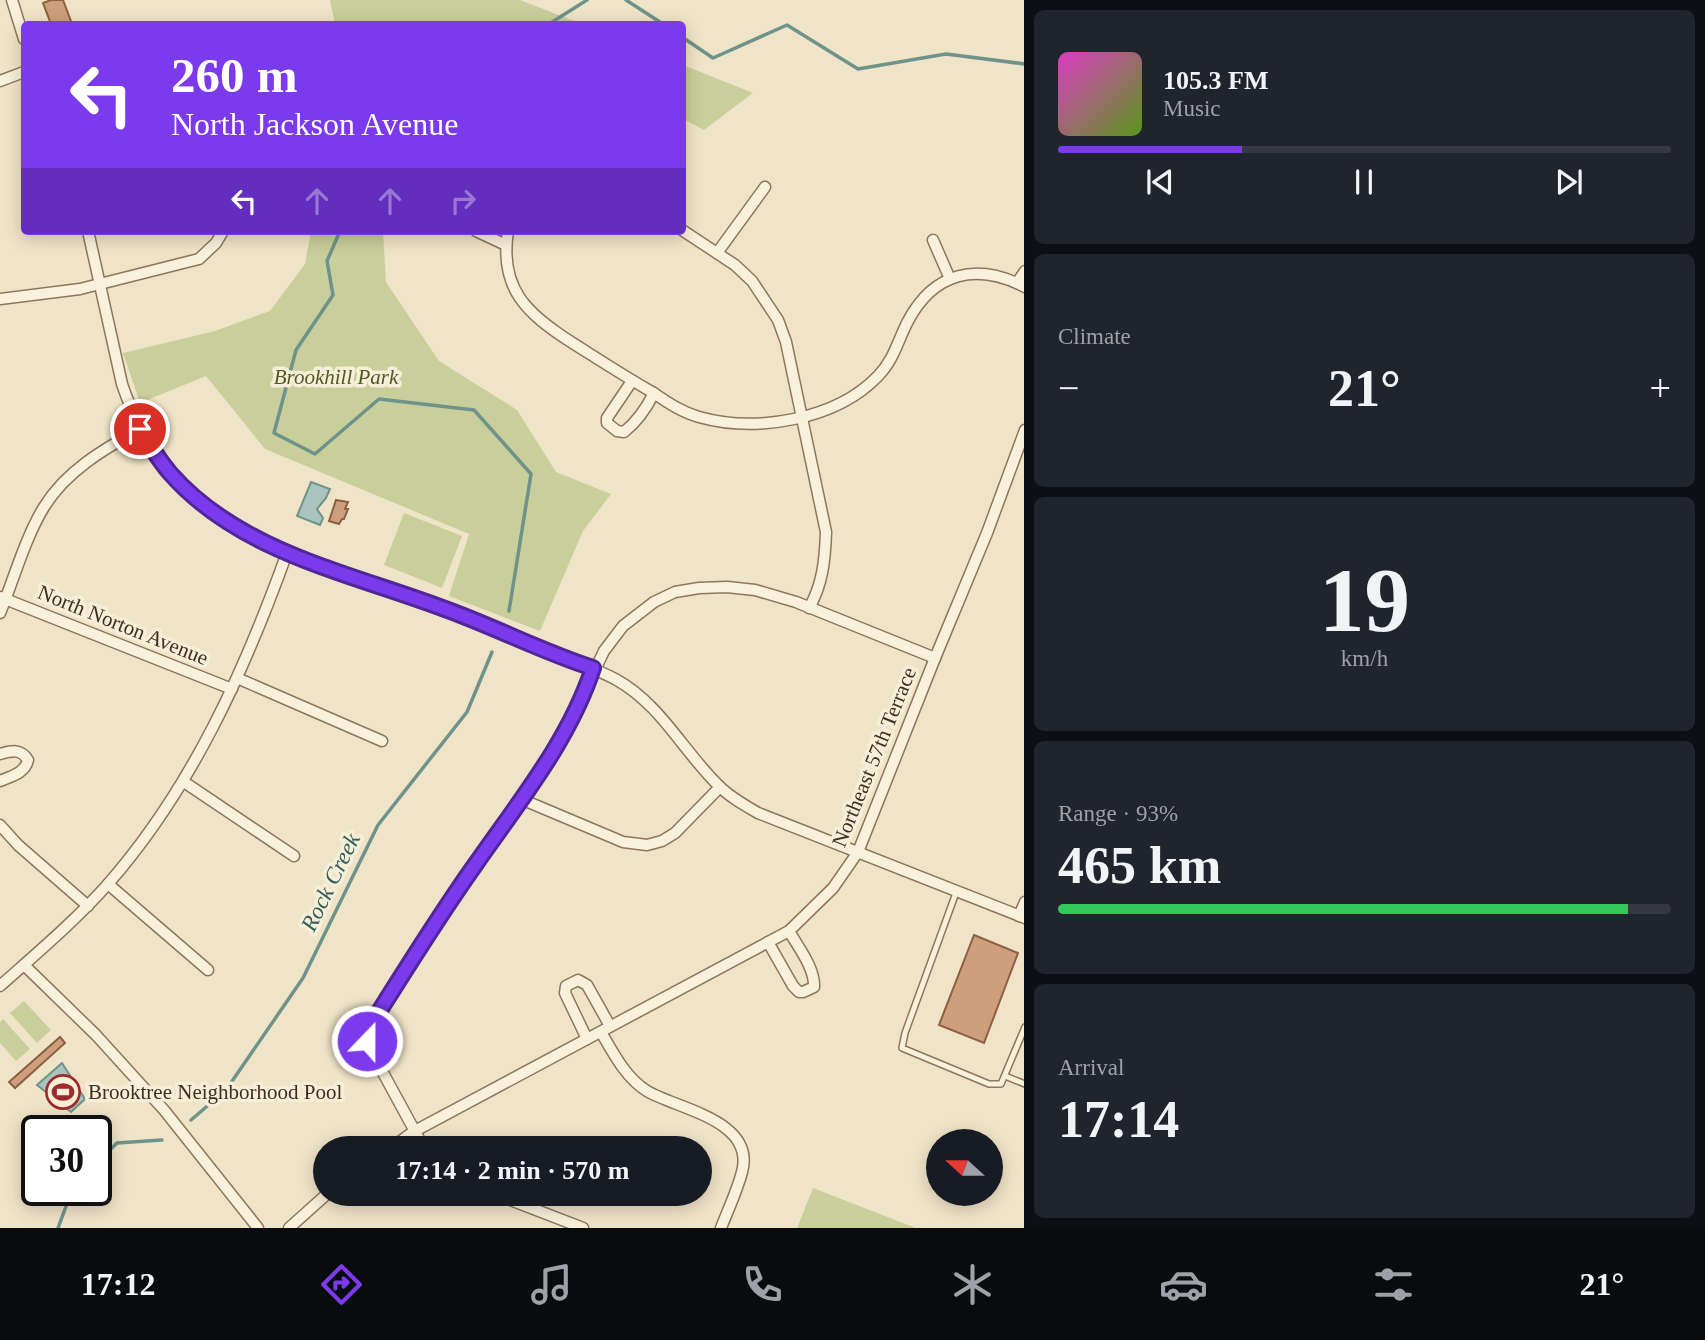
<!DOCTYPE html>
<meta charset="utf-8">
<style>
:root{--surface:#171b24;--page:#20242c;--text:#f1f3f6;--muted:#9ea1a6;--line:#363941;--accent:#7c3aed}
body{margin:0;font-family:"Times New Roman",serif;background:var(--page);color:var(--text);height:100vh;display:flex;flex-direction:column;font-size:26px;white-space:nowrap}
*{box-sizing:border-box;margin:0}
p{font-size:23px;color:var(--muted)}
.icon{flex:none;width:38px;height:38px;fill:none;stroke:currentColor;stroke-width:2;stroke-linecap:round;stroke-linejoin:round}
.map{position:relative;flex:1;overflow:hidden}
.drawer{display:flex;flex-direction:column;gap:10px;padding:10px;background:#0d0f14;width:681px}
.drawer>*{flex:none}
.hud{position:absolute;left:21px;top:21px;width:665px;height:214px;border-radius:7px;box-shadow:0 4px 18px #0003;background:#7c3aed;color:#fff;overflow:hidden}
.needle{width:46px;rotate:291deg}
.controls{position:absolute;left:926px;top:1129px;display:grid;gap:14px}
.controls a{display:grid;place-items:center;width:77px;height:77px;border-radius:50%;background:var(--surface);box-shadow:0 4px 18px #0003;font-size:35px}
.speed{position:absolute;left:21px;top:1115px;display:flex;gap:14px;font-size:35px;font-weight:700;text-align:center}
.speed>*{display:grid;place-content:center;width:91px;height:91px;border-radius:50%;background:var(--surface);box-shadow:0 4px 18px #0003;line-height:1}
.speed .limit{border:4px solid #111;border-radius:10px;background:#fff;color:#111}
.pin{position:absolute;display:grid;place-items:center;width:60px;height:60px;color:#fff;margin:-30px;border:4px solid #fff;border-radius:50%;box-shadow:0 2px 7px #0007}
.me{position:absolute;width:77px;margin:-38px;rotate:22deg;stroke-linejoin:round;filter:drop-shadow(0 0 5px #0008)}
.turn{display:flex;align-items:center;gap:24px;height:147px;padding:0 35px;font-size:32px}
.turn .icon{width:91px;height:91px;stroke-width:2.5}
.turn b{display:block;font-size:49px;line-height:60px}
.lanes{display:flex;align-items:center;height:66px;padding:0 35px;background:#0003;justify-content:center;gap:35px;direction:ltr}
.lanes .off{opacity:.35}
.big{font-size:52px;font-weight:700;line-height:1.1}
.drawer .card{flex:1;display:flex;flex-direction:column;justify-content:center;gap:10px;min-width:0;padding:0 24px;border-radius:10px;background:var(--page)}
.drawer .dial{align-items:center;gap:0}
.dial b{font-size:91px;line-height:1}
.song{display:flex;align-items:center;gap:21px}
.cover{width:84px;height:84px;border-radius:10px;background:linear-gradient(135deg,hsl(310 70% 55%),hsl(90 70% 35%))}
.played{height:7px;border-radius:4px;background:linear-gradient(90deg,var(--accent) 30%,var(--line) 30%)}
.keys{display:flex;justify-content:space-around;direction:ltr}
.heat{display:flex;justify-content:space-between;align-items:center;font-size:38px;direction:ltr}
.charge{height:10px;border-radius:5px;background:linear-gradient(90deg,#34c759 93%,var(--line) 0)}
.trip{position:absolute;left:313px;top:1136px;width:399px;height:70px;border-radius:35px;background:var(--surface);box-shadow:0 4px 18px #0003;font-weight:700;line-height:70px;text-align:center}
.menu{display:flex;height:112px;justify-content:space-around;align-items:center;background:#090b0e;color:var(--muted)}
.menu .icon{width:49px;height:49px}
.menu .active{color:var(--accent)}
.menu b{font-size:32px;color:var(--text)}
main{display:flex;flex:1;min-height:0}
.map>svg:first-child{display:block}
.green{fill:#c9cf9b}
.water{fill:#a9c4bc;stroke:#6f938a;stroke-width:2}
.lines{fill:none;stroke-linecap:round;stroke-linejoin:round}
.stream{stroke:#6f938a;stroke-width:3.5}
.building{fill:#cf9f7d;stroke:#8d5f41;stroke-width:2}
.lane-casing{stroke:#8d765c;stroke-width:8}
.street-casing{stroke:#8d765c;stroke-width:13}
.lane{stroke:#faf1dc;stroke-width:5}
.street{stroke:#faf1dc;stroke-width:10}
.route-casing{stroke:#51269a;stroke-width:18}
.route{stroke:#7c3aed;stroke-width:12}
.labels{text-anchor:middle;stroke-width:7;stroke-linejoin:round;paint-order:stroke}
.park-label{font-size:21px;font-style:italic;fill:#4d5a26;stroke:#f7eed8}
.street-label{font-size:21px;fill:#3d2e20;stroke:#f7eed8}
.poi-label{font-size:21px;fill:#3d2e20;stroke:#f7eed8;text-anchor:start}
.water-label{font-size:23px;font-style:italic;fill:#2f5d5a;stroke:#f7eed8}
</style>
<main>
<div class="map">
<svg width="1025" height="1228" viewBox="0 0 1025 1228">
<rect width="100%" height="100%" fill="#f0e4c8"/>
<!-- green -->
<g class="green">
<polygon points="330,0 520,0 582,24 335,24"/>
<polygon points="682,65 683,65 753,93 704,130 683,119"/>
<polygon points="311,231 383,231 386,282 439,361 517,410 556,472 611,494 583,531 540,631 449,596 469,534 265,449 206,376 140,403 123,353 215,331 270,311 305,264"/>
<polygon points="404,513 462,536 442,588 384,565"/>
<polygon points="24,1001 51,1030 37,1043 10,1013"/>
<polygon points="3,1019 30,1049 16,1061 0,1043 0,1022"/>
<polygon points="813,1188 916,1228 797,1228"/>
</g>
<!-- water -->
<g class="water">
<polygon points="311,482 330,489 326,498 317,509 323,518 320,525 297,516"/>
<polygon points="62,1063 85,1099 71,1112 37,1085"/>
</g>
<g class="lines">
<!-- stream -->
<g class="stream">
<polyline points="626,0 663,24"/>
<polyline points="549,24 587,0"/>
<polyline points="682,37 713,58 787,25 858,69 946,54 1025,64"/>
<polyline points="340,231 327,261 333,295 296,350 274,433 315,454 379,399 474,410 531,474 509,611"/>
<polyline points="191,1120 226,1090 303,978 378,825 467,712 492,652"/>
<polyline points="96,1163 117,1143 162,1140"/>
<polyline points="58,1228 72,1190"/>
</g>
</g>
<!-- building -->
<g class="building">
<polygon points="51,0 63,0 72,24 51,24 43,3"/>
<polygon points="336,500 348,502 345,509 348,509 344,519 342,519 339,524 329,521"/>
<polygon points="974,935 1018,953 984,1043 939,1025"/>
<polygon points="60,1037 65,1043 15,1088 9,1082"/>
</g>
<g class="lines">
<!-- lane casing -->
<g class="lane-casing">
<g id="lane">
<polyline points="957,890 905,1033 902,1048 989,1084 1001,1084 1025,1027"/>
<polyline points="1005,1076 1025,1084"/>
</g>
</g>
<!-- street casing -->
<g class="street-casing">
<g id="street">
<polyline points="12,0 24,39"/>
<polyline points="0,81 24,72"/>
<path d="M682,230L735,265L752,281L778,320L786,342L826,532C825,559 823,584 809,608"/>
<path d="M88,231L122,384C168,522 278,550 401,593C453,612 503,633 554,654C575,662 597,669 617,680C661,705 683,751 719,786C730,797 744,805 758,813L1025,918"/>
<polyline points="476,231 506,245"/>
<path d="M508,231C499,288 526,313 571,342C598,359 624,376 652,392C667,402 681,412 699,417C756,433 836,420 878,376C894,360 898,340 908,321C934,272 977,262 1025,287"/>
<polyline points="933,240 950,279"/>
<polyline points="717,253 765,187"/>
<polyline points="1017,283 1025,271"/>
<polyline points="0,299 80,289 199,259 216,243 223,231"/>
<path d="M632,381L607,418V423L617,431L624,432C638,421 646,409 654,393"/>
<polyline points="0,597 232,689"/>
<path d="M0,613C14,579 25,538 44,507C66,471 104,449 140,429"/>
<polyline points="237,678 382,741"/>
<path d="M0,754C11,751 21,748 28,760C25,773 12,776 0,781"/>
<polyline points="184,782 294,856"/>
<polyline points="521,799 623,842 647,845 662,841 675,833 720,787"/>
<polyline points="0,825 18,845 88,906"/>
<polyline points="108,884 208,970"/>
<polyline points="1019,916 1025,902"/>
<path d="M768,942L793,986L799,992H803L814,987C815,968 798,947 789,931"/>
<polyline points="24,965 96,1035 164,1110 258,1228"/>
<path d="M0,986C37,953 75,921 108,884C192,788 244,672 287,553"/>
<path d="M601,1032C613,1053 626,1078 647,1091C677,1109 756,1120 742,1172C737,1191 728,1210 721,1228"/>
<polyline points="587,1039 565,993 566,986 578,980 587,985 610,1026"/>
<polyline points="391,1148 413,1132 789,931 833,888 858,852 935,658 987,533 1025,430"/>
<polyline points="424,1148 369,1047 366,1038 370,1026 441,912 545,763 582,697 604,651 623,626 654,602 675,592 699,588 727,587 755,590 796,602 935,658"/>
<polyline points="495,1194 583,1228"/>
<polyline points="289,1228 327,1194"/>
</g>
</g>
<!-- lane -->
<use href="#lane" class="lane"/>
<!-- street -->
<use href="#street" class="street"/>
</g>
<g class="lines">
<!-- route casing -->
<g class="route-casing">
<path id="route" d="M140,429C149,444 158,459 170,473C239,552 350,573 445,609C495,627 543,652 593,668C569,741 518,803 475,865C438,917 404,972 370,1026L367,1041"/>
</g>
<!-- route -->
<use href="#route" class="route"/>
</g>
<!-- icons -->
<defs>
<g id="stadium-ring" transform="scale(1.75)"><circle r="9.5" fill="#f7eed8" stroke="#9e2a2b" stroke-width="1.5"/><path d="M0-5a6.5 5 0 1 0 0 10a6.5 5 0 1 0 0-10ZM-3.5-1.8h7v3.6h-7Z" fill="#9e2a2b"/></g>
</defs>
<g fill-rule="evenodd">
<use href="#stadium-ring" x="63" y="1092"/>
</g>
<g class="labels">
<!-- park labels -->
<g class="park-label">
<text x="336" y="384">Brookhill Park</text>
</g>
<!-- street labels -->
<g class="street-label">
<text transform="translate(123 625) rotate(22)" y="7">North Norton Avenue</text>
<text transform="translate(874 757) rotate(-68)" y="7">Northeast 57th Terrace</text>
</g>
<!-- poi labels -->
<g class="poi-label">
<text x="88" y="1099">Brooktree Neighborhood Pool</text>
</g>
<!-- water labels -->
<g class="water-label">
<text transform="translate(330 882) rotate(-64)" y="8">Rock Creek</text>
</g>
</g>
</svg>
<div class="controls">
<a><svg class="needle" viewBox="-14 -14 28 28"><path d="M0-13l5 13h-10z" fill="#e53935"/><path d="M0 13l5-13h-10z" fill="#9ea1a6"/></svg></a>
</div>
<div class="speed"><div class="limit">30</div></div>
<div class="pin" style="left:140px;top:429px;background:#d93025"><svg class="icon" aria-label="arrive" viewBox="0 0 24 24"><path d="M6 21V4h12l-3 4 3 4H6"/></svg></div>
<svg class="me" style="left:367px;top:1041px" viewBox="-20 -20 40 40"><circle r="17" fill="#7c3aed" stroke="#fff" stroke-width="3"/><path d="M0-11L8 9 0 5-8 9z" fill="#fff"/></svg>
<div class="trip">17:14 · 2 min · 570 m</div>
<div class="hud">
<div class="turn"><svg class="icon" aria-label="left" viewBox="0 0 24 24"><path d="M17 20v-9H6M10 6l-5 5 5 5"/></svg><div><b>260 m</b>North Jackson Avenue</div></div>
<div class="lanes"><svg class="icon" aria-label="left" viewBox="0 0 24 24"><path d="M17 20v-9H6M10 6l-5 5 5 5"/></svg><svg class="icon off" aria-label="ahead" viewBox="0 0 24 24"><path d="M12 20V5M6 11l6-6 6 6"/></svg><svg class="icon off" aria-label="ahead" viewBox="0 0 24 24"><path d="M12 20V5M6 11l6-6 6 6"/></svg><svg class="icon off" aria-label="right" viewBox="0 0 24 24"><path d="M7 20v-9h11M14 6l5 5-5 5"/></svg></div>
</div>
</div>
<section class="drawer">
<div class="card">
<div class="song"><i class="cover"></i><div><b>105.3 FM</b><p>Music</p></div></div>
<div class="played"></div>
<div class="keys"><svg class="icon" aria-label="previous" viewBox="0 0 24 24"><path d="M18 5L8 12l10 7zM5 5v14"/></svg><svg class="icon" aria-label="pause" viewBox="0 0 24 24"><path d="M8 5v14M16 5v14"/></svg><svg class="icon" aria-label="next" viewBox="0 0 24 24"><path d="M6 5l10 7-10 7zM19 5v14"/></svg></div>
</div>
<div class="card"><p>Climate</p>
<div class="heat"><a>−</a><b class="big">21°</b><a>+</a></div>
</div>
<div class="card dial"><b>19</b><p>km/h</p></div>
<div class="card"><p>Range · 93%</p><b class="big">465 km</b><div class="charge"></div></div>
<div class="card"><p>Arrival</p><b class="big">17:14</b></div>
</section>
</main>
<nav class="menu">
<b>17:12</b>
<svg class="icon active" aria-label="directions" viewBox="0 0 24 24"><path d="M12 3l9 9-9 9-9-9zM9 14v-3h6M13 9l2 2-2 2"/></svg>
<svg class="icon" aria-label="music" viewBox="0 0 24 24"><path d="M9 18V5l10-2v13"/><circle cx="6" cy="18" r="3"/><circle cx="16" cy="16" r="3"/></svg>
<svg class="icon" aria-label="phone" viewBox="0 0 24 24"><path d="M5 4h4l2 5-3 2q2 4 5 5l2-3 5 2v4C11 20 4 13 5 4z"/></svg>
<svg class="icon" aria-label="climate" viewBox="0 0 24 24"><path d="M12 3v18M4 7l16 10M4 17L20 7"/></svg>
<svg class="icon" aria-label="car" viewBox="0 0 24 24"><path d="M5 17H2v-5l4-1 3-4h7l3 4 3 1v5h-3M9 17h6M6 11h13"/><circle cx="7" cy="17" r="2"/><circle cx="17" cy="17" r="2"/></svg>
<svg class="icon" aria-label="filters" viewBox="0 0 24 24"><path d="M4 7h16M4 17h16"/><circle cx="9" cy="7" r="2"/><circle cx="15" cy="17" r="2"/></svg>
<b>21°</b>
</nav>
